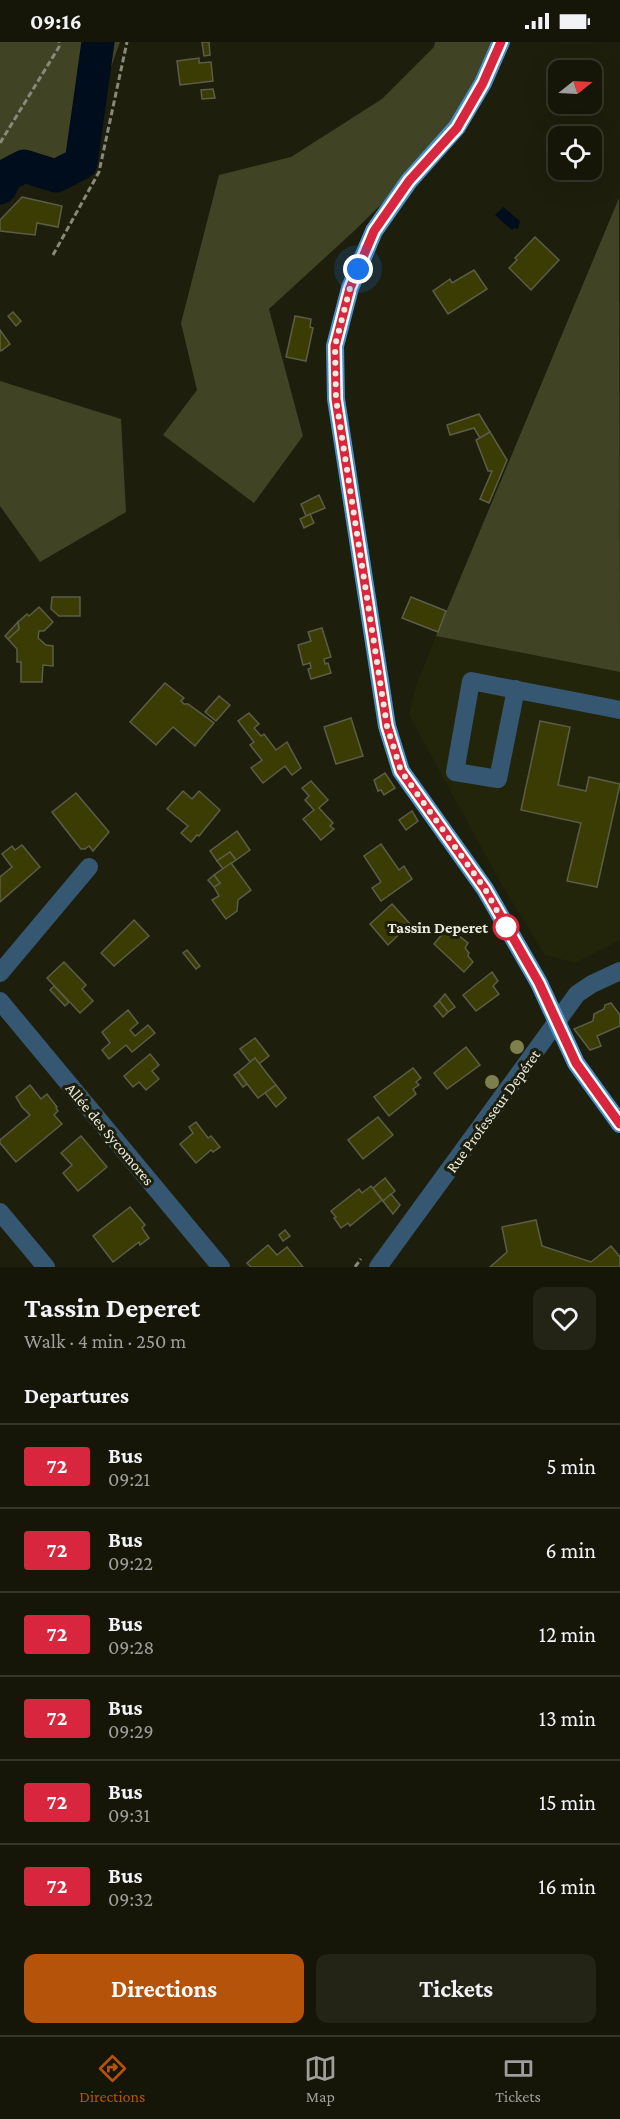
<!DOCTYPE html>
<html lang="en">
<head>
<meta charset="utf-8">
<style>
	:root { --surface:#161608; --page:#232316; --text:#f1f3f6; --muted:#9e9f9c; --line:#353529; --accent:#b45309 }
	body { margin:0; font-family:"Crimson Pro",serif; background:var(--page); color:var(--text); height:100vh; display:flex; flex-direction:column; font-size:22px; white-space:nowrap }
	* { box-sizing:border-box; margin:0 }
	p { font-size:20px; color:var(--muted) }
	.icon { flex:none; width:33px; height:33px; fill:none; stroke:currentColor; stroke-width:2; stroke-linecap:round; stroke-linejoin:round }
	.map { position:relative; height:1225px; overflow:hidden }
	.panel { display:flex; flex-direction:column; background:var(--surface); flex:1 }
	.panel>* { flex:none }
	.badge { padding:0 12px; border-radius:4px; font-size:21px; line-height:39px }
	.needle { width:39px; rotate:72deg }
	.tools { position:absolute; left:548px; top:18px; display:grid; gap:12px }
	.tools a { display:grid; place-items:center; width:54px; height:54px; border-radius:12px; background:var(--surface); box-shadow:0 6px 24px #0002,0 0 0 2px var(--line); font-size:30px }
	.you { position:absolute; width:30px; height:30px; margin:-15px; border:4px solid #fff; border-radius:50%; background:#1a73e8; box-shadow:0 0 0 9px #1a73e833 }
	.map>.badge { position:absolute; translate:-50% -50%; box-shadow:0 0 0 3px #fff }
	h2 { padding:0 24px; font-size:22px; line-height:54px }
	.round { display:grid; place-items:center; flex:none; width:63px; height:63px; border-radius:12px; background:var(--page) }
	.overview { display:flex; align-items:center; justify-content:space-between; height:102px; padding:0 24px }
	h1 { font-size:28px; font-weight:700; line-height:45px }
	.primary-button { display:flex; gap:12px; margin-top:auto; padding:12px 24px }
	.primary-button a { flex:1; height:69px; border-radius:12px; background:var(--accent); color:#fff; font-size:24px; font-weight:700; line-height:69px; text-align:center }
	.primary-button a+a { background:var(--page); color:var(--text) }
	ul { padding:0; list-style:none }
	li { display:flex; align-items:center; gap:18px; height:84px; padding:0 24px; border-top:2px solid var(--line) }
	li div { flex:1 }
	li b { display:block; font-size:22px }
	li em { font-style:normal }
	li .badge { min-width:66px; font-weight:700; text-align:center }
	.status { display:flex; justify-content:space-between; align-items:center; height:42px; padding:0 30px; background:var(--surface); direction:ltr }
	.status svg { height:16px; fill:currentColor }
	.tabs { display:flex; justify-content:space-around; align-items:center; height:84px; border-top:2px solid var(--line); background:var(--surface); font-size:16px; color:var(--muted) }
	.tabs a { display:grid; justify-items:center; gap:3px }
	.tabs .selected { color:var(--accent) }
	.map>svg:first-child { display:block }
	.built { fill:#23250b }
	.green { fill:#414325 }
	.water { fill:#000d1c }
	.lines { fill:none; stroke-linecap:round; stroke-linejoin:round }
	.river { stroke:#000d1c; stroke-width:33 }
	.building { fill:#3a3c04; stroke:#5c5d49; stroke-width:1.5 }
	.path { stroke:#88897a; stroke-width:3; stroke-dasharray:6 3; stroke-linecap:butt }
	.minor { stroke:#355772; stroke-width:18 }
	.major { stroke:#4590c8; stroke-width:18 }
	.tree { fill:#7d804c }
	.line-casing { stroke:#fff; stroke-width:14 }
	.line { stroke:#d7263d; stroke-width:9 }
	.walk { stroke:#eaebdf; stroke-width:6; stroke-dasharray:0 10.8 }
	.stop-dot { fill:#fff; stroke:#d7263d; stroke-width:3 }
	.labels { text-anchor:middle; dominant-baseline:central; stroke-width:6; stroke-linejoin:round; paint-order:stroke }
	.stop-label { font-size:16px; font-weight:bold; fill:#eaebdf; stroke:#1d1e0b; text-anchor:end }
	.street-label { font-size:16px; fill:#eaebdf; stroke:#1d1e0b }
</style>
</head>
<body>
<div class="status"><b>09:16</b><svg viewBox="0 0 49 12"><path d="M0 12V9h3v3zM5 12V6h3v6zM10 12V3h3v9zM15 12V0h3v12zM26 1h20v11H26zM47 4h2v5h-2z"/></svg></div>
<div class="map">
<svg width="620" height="1225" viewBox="0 0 620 1225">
	<rect width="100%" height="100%" fill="#1d1e0b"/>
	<polygon class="built" points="436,594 620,630 620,898 575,921 545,913 503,845 409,673 417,641"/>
	<g class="green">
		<polygon points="0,0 120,0 94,73 81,119 32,126 2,136 0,143"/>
		<polygon points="435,0 501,0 440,105 354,189 269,267 303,394 254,461 163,393 197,348 181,281 219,133 291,115 382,57 434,5"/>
		<polygon points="619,156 620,630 436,594"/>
		<polygon points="0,339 121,377 126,470 40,520 0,464"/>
	</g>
	<polygon class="water" points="503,165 520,179 518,187 514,186 512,188 495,173"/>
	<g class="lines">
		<polyline class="river" points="0,146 7,133 24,124 56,134 81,121 98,0"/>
	</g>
	<g class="building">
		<polygon points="202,0 209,0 210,13 204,14"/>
		<polygon points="199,16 199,21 211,20 213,39 180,43 177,19"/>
		<polygon points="213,47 215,56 202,57 201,48"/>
		<polygon points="22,155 62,164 58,185 37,181 35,193 0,189 0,178"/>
		<polygon points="535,195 559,218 531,248 509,226 517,218 515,216"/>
		<polygon points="474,228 487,247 448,272 433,249 450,237 452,241"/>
		<polygon points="13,270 21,279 16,284 8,274"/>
		<polygon points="295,274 311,277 310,285 313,286 306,319 286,315"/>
		<polygon points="0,288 10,302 1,309 0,308"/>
		<polygon points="479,372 490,390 480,396 474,386 450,393 447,383"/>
		<polygon points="490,390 507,418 489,461 480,457 492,429 488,429 476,398"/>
		<polygon points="319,453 325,466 306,474 301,462"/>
		<polygon points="310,472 314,481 304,486 300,477"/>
		<polygon points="52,555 80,555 80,574 59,574 51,567"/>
		<polygon points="411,555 446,569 438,590 402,576"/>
		<polygon points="39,565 53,580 44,589 39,589 38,596 46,603 53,604 53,624 43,623 42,640 21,640 21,620 17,620 17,607 8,597 19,587 18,580 27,572 29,574"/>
		<polygon points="18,580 19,587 8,597 5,594"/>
		<polygon points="322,586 331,615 324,617 325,622 328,621 331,631 311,637 308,627 311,626 310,621 303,623 298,603 311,599 308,590"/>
		<polygon points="165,641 184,656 181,659 184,662 188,662 214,681 195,704 173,685 156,703 130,680"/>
		<polygon points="219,654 230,663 216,679 205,670"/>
		<polygon points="249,671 259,682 254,686 261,694 264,692 276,708 287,700 301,726 292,733 285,724 263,741 251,726 262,718 250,703 254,700 238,679"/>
		<polygon points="351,676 363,714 336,722 324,685"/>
		<polygon points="540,679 570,685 558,743 586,749 589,735 620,742 597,845 567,839 581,781 521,768"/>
		<polygon points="385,731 395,746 384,753 381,748 378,749 374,738"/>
		<polygon points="311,739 328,758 319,766 333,781 330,784 334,787 321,798 303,777 314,768 305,758 309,754 302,746"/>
		<polygon points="183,749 192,757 199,749 220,768 199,794 197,793 191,800 181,791 188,784 167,767"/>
		<polygon points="76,751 109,790 93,809 89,804 85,807 81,807 52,770"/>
		<polygon points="412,769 418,779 406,788 399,778"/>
		<polygon points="237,789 250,808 236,818 230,810 217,819 210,809"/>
		<polygon points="381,802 399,828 404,824 412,837 381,859 372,846 381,840 364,814"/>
		<polygon points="22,803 40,825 0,860 0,835 12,825 2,812 12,804 15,808"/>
		<polygon points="230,810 236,818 223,827 217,819"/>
		<polygon points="231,821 251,848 238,858 237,869 226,877 212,858 219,854 214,845 220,841 214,833"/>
		<polygon points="214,833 220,841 214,845 208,838"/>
		<polygon points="392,862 410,882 388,903 370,882"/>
		<polygon points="134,878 149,894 114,924 101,911"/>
		<polygon points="448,885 468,901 465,906 469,911 468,914 473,920 464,930 434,902"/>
		<polygon points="187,908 200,924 196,927 183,911"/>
		<polygon points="64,920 86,943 82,947 93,959 80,971 47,936"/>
		<polygon points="492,930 498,939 493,944 499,952 476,969 463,953"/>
		<polygon points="54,944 69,960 65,964 50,948"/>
		<polygon points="445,952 455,965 448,970 439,959"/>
		<polygon points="439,959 448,970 443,975 434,964"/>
		<polygon points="611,961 620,973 620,984 597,994 601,1004 590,1008 574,987 593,979 594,972 604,967 605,963"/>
		<polygon points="128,968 138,981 130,988 135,994 148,983 155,991 132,1010 126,1003 109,1017 102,1008 110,1001 102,990"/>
		<polygon points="255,996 269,1014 259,1022 255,1016 250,1020 240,1007"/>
		<polygon points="466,1005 480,1023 447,1047 434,1031"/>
		<polygon points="150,1012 159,1023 152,1029 159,1037 146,1048 139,1040 133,1045 124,1034"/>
		<polygon points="255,1016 276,1043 258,1056 238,1030"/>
		<polygon points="413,1026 421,1036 416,1040 419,1043 413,1047 416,1052 389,1074 374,1055"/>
		<polygon points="238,1030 247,1042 243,1045 234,1033"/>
		<polygon points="30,1043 41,1057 47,1052 57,1065 56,1066 58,1069 54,1073 62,1082 16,1120 0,1101 0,1098 30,1073 22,1065 16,1055"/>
		<polygon points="276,1043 286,1056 276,1065 265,1051"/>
		<polygon points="378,1075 393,1093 363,1117 348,1098"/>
		<polygon points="196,1080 208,1096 211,1094 220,1105 213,1110 211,1108 196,1121 180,1102 193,1091 189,1085"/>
		<polygon points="81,1094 107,1125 78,1149 63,1131 72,1123 61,1111"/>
		<polygon points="385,1136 395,1149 383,1159 373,1146"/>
		<polygon points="371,1144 382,1158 350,1184 348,1181 341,1186 334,1176 336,1175 331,1169 359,1147 362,1151"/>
		<polygon points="391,1152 400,1163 393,1172 383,1159"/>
		<polygon points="130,1165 145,1183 142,1186 149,1196 140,1203 139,1200 113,1220 93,1194"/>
		<polygon points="536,1178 542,1204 591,1220 611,1204 620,1215 620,1225 490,1225 507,1210 502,1185"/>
		<polygon points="285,1188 290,1194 283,1199 279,1193"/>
		<polygon points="268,1203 277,1213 287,1205 303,1225 251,1225 247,1221"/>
	</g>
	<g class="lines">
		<g class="path">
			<polyline points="0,101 59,5 59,0"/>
			<polyline points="53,213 99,130 127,0"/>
			<polyline points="355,1225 361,1217"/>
		</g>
		<g class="minor">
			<polyline points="516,647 498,737 455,730 471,639 620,668"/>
			<polyline points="0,931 89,825"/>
			<polyline points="0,959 221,1225"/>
			<polyline points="0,1170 46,1225"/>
			<polyline points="378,1225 577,952 592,942 620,929"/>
		</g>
		<polyline class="major" points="501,0 483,41 457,85 409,139 374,189 350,246 335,304 336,357 387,684 401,729 485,847 539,941 576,1021 620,1082"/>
	</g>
	<g class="tree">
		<circle cx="517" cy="1005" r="7"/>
		<circle cx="492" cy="1040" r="7"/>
	</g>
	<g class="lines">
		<g class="line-casing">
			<polyline id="line" points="501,0 483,41 457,86 409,139 374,189 350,246 335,304 336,357 387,684 401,729 485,847 539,941 576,1021 620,1082"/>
		</g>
		<use href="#line" class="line"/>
		<polyline class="walk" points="358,227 350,246 335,304 336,357 387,684 401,729 485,847 506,885"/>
	</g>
	<circle class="stop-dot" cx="506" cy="885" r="12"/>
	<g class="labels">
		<g class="stop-label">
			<text x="488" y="885">Tassin Deperet</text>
		</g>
		<g class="street-label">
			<text transform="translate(493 1069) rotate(-54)">Rue Professeur Depéret</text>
			<text transform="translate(110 1092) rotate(50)">Allée des Sycomores</text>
		</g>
	</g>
</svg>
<div class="tools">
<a><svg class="needle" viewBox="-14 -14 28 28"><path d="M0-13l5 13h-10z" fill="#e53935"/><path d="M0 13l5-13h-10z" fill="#9e9f9c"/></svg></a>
<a><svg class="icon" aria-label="locate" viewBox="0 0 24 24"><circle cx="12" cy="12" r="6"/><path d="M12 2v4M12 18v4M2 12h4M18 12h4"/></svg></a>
</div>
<div class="you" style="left:358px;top:227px"></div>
</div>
<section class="panel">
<div class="overview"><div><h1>Tassin Deperet</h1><p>Walk · 4 min · 250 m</p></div><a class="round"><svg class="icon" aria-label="heart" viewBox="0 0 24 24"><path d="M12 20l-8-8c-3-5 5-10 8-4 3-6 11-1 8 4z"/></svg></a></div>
<h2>Departures</h2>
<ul>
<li><span class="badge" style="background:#d7263d;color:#fff">72</span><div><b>Bus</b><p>09:21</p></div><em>5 min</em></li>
<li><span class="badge" style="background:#d7263d;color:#fff">72</span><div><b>Bus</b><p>09:22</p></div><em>6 min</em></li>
<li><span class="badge" style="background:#d7263d;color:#fff">72</span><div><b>Bus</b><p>09:28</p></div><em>12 min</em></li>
<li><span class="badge" style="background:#d7263d;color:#fff">72</span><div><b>Bus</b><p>09:29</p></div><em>13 min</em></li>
<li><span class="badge" style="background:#d7263d;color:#fff">72</span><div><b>Bus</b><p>09:31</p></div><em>15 min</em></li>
<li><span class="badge" style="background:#d7263d;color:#fff">72</span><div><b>Bus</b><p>09:32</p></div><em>16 min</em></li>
</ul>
<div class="primary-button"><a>Directions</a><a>Tickets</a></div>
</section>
<nav class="tabs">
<a class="selected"><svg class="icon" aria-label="directions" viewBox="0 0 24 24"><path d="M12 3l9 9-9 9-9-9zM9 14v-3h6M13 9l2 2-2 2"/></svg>Directions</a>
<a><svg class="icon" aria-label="map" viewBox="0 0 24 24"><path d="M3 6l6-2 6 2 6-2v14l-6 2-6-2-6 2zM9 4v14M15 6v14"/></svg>Map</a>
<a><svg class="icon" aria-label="tickets" viewBox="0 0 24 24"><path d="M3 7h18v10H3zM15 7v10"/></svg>Tickets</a>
</nav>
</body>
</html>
